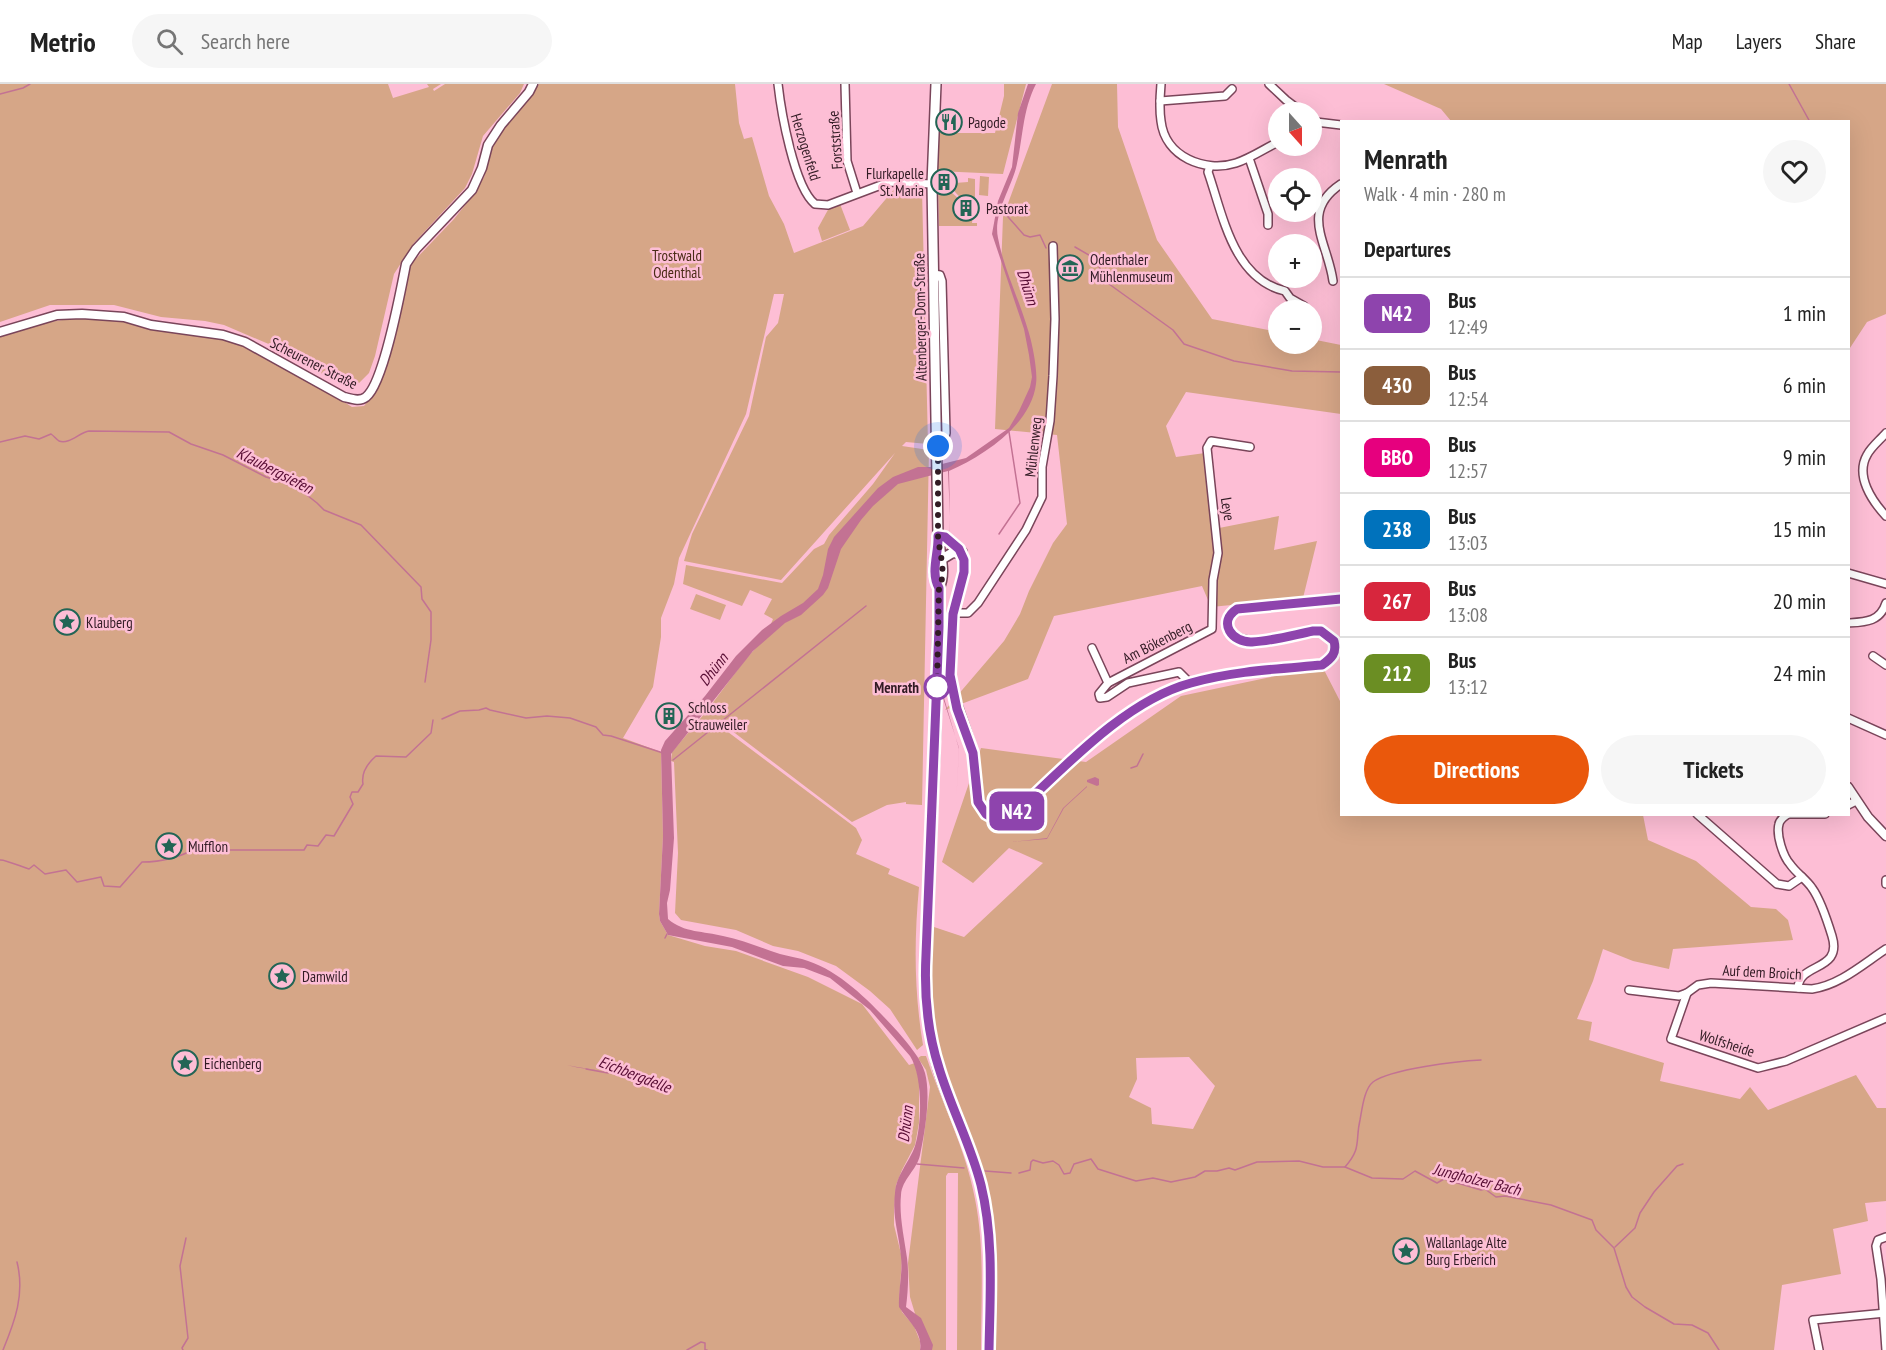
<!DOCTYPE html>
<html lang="en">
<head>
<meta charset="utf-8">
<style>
	:root { --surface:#fff; --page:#f6f6f6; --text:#222; --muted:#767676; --line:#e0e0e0; --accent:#ea580c }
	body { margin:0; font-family:"PT Sans Narrow",sans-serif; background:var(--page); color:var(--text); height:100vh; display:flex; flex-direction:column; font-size:22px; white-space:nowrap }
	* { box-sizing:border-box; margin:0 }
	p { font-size:20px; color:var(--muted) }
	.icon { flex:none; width:33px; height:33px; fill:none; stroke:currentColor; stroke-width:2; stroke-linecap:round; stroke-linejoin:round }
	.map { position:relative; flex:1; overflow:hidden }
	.drawer { position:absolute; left:1340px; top:36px; width:510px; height:696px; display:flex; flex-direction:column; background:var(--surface); border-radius:0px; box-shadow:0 6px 24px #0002 }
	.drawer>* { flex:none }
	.badge { padding:0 12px; border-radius:9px; font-size:21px; line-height:39px }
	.needle { width:39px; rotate:159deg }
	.fabs { position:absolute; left:1268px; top:18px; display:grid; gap:12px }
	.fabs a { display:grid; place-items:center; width:54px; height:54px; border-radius:50%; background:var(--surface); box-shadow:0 6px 24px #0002; font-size:30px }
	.you { position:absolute; width:30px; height:30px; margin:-15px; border:4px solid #fff; border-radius:50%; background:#1a73e8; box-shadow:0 0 0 9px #1a73e833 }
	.map>.badge { position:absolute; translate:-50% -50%; box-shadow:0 0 0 3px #fff }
	h2 { padding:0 24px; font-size:22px; line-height:54px }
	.round { display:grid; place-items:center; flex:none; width:63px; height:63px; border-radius:32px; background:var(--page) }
	.summary { display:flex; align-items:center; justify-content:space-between; height:102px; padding:0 24px }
	h1 { font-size:28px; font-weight:700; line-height:45px }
	.primary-button { display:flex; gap:12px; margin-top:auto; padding:12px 24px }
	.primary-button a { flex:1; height:69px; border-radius:36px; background:var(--accent); color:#fff; font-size:24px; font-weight:700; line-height:69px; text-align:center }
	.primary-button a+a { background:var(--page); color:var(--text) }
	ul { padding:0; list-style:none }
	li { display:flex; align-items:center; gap:18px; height:72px; padding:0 24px; border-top:2px solid var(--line) }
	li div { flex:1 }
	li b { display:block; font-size:22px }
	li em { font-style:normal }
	li .badge { min-width:66px; font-weight:700; text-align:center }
	header { display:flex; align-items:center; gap:36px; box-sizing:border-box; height:84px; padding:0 30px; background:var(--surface); border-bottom:2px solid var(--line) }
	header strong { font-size:28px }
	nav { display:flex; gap:33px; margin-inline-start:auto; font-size:21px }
	.search { width:420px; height:54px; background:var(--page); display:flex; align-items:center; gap:15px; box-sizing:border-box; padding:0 21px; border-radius:33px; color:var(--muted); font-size:22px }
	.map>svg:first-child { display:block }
	.green { fill:#d6a687; fill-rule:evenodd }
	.water { fill:#c37293 }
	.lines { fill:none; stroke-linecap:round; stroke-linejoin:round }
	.stream { stroke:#c37293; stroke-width:1.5 }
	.minor-casing { stroke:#7a455a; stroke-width:10 }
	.tertiary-casing { stroke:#7a455a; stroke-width:11 }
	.secondary-casing { stroke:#7a455a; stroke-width:12 }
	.minor { stroke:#fff; stroke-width:7 }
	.tertiary { stroke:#fff; stroke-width:8 }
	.secondary { stroke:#fff; stroke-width:9 }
	.line-casing { stroke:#fff; stroke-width:14 }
	.line { stroke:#8e44ad; stroke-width:9 }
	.walk { stroke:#321b24; stroke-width:6; stroke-dasharray:0 10.8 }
	.stop-dot { fill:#fff; stroke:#8e44ad; stroke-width:3 }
	.labels { text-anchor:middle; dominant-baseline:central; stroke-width:5; stroke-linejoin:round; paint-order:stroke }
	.poi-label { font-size:15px; fill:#321b24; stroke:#fdbed5; text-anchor:start }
	.street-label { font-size:15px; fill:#321b24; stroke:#fdbed5 }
	.park-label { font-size:15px; fill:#492b15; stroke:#fdbed5 }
	.stop-label { font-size:15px; font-weight:bold; fill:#321b24; stroke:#fdbed5; text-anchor:end }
	.water-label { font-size:16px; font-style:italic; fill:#570c33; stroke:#fdbed5 }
</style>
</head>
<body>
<header>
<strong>Metrio</strong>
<div class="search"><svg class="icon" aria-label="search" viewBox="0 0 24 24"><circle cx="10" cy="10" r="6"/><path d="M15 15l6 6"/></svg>Search here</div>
<nav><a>Map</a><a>Layers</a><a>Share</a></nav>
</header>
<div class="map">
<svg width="1886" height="1266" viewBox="0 0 1886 1266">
	<rect width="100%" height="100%" fill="#fdbed5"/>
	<g class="green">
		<polygon points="0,0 388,0 393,14 429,3 427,0 441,0 433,5 434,7 445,0 524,0 520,9 483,52 472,90 465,104 414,159 394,190 375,272 369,289 359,299 346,301 333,296 278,264 224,241 205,237 161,233 114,221 50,221 0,238"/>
		<path d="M539,0H735L739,39L744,55L752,53L769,112L784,140L794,169L863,142L896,103L922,105L928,360L906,358L902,362L929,366L922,721L906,720V718L887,721L852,738L723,640L720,642L856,744L862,756L856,770L890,785L888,790L919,803C914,857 914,907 923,961L917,966L890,925L870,907L836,882L798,867L773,862L736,846L681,836L675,829L678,769L674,678L671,677L672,668L705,629L745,576L765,554L773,535L764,530L772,515L750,506L742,522L683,500L686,481L782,499L814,465L824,460L829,451L873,400L895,369L781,496L684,477L692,450L749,332L766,253L778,239L784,210H774L746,330L679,474L674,500L661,534V553L653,603L623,654L661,668L663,752L659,830L660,837L668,851L705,862L736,867L808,893L862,920L909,981L915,979L919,997V1039L915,1061L902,1086L896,1101L894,1126V1141L902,1174L899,1219L902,1228L914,1242L920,1257V1266H0V252C38,239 76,230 116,236C128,238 140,242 152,244C180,248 210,247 237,258C277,276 315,300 352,323L364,322L375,308L385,285L397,242L410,181L454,135L474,110L484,93L493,62L504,41L533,9Z"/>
		<polygon points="1004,0 1026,0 1003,90 937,87 939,49 995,49 1004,12"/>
		<polygon points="1052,0 1117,0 1118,43 1157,156 1212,235 1278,248 1278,260 1311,260 1311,255 1341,261 1341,330 1186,308 1166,342 1176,373 1205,369 1214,445 1279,432 1274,466 1317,457 1303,514 1211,523 1202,502 1054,532 1028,595 945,626 1004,557 1020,530 1029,507 1053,459 1067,440 1057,351 995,345 1003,133"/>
		<polygon points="1384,0 1886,0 1886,230 1867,238 1848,267 1848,38 1451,37 1441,25"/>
		<path d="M947,92L951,93L955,99L968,98V94L975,95V116C958,118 953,106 947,92Z"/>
		<polygon points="980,92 989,93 988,112 979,111"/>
		<polygon points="945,94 951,108 959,115 957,132 963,132 963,129 973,130 972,139 977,139 977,142 939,142 938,96"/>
		<polygon points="840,120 850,146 822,157 818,144 829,124"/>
		<polygon points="696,510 726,521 720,536 690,525"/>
		<path d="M1322,582L1341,619V730L1643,731L1648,756L1696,777L1751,823L1776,825L1788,836L1793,856L1673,865L1669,885L1633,877L1603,865L1593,897L1577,935L1592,938L1589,956L1664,979L1660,997L1740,1015L1750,1003L1768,1026L1856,991L1877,1024H1886V1117L1865,1119L1868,1137L1833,1145L1841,1190L1782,1201L1774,1266H994L992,1144L978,1078L944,988L934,952L928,899L931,842L964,853L1043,779L1009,764L973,799L942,778L981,664L1086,678L1181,612ZM1189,973L1215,1002L1193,1045L1152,1040L1151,1024L1129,1013L1137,995L1136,974Z"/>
		<path d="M921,972H926C942,1019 966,1066 975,1115C985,1165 981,1216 981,1266H957L958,1089H948L946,1092V1266H926L910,1213L908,1179L930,1003L926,986L918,974Z"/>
	</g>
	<path class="water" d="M1028,0H1036C1022,27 1023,56 1016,84C1010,106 993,131 998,154C1004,186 1019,215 1028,246C1032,258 1038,287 1036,300C1031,341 983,372 949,387L950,433L944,540V614L959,665L956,721L959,739L989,771L1011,758L1047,754L1063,724L1087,702V690L1106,678L1122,680L1106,678L1087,690V696L1095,693L1099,695V701L1097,702L1087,698V703L1064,724L1047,755L1011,758L989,771L959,739L956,721L959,664L943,614V539L950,433L948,387L898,400L873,422L861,436L841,465L828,504L823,511L801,531L785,539L753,567L671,670L674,754L670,806L667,819L668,835C684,849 704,847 723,852C743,856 761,864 780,870C787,872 794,873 802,875C841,886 871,919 898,948C908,960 921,974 925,989C931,1012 925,1048 920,1071C917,1086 902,1095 901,1111C899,1132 904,1152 907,1174C909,1189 908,1208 906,1223L921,1234L933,1261L932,1266H920C923,1248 908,1237 899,1223C898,1207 903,1189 901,1173C899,1149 892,1134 895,1109C896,1091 909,1079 915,1062C922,1040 923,992 910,972L906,974L698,988C679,993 694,1013 675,1018C657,1023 625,995 608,989C595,985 580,985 567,981C549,976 531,969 514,963C531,969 549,976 567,981C580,984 595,985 608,989C625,995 657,1023 675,1018C694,1013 679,993 698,988L906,974L910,972L870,926L830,894L804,884L783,882L732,863L668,851L660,837L659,830L663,752L661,666L665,657L705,612L736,572L762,546L781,532L803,519L818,505L823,491L828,465L834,453L878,404L893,393L918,383H930L966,374L1009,344L1019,327L1030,303L1032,293L1029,271L1024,245L992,150L998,117L1012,83L1018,29Z"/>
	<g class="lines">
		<g class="stream">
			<polyline points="1789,0 1810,38"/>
			<polyline points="0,10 23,4 30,0"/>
			<polyline points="1001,125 1024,151 1030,153 1040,151 1046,164"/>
			<polyline points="1075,163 1094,174 1109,200 1173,246 1184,260 1234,277 1292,287 1341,288"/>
			<path d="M0,358L25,352L39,355L51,350C54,352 56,355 59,357C69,361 80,348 89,347L169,348L191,360L223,371L266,393L282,398L303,408L317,419L324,426L361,441L421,503L422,515L431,528V556L425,598"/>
			<polyline points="999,450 1020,419 1009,348"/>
			<polyline points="442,635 460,627 479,626 486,624 490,626 526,634 547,632 570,634 596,643 603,651 611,652 663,669"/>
			<polyline points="673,676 866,522"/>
			<polyline points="1131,684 1137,682 1143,670"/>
			<path d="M0,776C4,775 22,783 29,785L34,781L45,790L66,786L77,798L101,793L104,802L120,803L142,778C162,778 179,774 196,764L205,766H304L307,761L318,762L326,751L334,752L353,720L350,713L352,708H358L363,700C361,689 368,679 376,672L406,673L431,649L433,636"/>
			<polyline points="665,854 667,850"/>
			<polyline points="586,985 608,989"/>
			<polyline points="917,1080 964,1084"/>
			<path d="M1345,1083C1362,1064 1355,1057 1360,1036C1362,1026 1364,1005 1373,998C1390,985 1459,977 1481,976"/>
			<polyline points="985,1087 1011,1089"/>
			<polyline points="1019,1089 1030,1086 1031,1078 1033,1076 1043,1079 1053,1077 1059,1081 1064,1090 1070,1089 1074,1080 1091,1075 1098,1085 1136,1097 1153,1094 1171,1098 1195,1093 1205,1087 1217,1087 1229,1084 1235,1086 1257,1078 1299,1077 1323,1083 1345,1083 1372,1094 1403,1095 1415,1087 1437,1099 1444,1095 1481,1106 1485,1105 1496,1113 1505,1112 1551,1121 1592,1136 1596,1146 1614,1164 1626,1203 1632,1213 1645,1223 1674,1240 1692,1241 1708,1249 1719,1266"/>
			<polyline points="1615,1163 1635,1144 1640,1129 1654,1108 1677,1082 1683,1080"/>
			<path d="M3,1266C15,1237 25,1210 17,1178"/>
			<polyline points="183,1266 182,1264 188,1254 180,1182 186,1154"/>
			<polyline points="687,1266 701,1258 705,1259 705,1266 707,1266"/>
		</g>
		<g class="minor-casing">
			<g id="minor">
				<path d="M778,0C781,27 794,103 815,120L828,121L889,98L932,100"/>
				<polyline points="845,0 847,77 857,109"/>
				<path d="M1161,0C1160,12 1159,25 1161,37C1165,73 1205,89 1236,79C1251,74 1264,65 1278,58"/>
				<polyline points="1269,0 1286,16 1302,28"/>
				<polyline points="1160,17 1225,12 1232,5"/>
				<polyline points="1311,35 1316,38 1341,41"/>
				<polyline points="1249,74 1268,130 1268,141"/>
				<path d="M1210,82L1208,88C1223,131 1233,195 1285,207L1290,214L1304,222"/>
				<polyline points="934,190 940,191 942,197 946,349 944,357 938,358"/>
				<path d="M1333,197C1328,159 1299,128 1341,100"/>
				<path d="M1886,349C1880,356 1871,363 1867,371C1855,392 1872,417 1886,432"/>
				<polyline points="1848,489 1886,500"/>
				<polyline points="953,529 968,529 978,519 1026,446 1042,413 1042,383 1050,337 1053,292 1055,235 1053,162"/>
				<path d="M1848,539C1865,538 1880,538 1886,519"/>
				<polyline points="1092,564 1108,599"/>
				<polyline points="1873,572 1886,581"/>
				<polyline points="1190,599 1179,588 1128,599 1107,613 1100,614 1099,610 1108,599 1212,545 1213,496 1218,469 1207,364 1211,357 1250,363"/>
				<polyline points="1848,634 1886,651"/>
				<polyline points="1848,721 1856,717"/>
				<polyline points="1697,730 1777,800 1789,802 1802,793"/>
				<path d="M1788,730C1784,733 1780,735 1779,740C1776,751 1783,772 1790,780C1796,789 1806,795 1812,804C1820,815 1828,839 1832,852C1843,888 1799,878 1798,904"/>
				<polyline points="1789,730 1825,730"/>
				<polyline points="1886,796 1886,800"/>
				<path d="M1629,906L1679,912L1687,909L1698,901L1711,899L1812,905C1840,901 1863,880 1886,865"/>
				<polyline points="1687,909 1671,955 1758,984 1786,977 1886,934"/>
				<polyline points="1819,1266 1813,1236 1886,1229"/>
				<polyline points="1886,1266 1881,1195 1876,1162 1878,1156 1886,1153"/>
			</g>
		</g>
		<g class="tertiary-casing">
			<g id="tertiary">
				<path d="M0,248L57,231L82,230L124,233L151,241L223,251L245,258L344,313C352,315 360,318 366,313C384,299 401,205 406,180L416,165L472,106L482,84L488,61L501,41L529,8L533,0"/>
				<path d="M938,452C949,453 962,464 964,475C967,491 957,507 954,523C951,539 950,556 949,573C949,617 971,644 975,683C977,696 974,712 981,724C988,736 1001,736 1012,732C1065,685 1121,618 1191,599C1233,587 1278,585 1322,581C1332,574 1337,569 1334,557L1321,547C1300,547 1231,573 1228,540C1227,533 1231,529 1237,525L1341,515"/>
				<polyline points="1848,703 1868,733 1886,752"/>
			</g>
		</g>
		<g class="secondary-casing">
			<g id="secondary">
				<path d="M936,0L932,100L938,452C939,468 947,488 939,504L936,634L925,893C926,924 930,954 938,984C950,1024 971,1061 981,1101C994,1154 990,1211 989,1266"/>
				<polyline points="942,475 952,469 962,468"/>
				<path d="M939,504C933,494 933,475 939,466"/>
			</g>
		</g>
		<use href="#minor" class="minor"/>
		<use href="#tertiary" class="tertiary"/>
		<use href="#secondary" class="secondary"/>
	</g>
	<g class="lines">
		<g class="line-casing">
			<path id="line" d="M989,1266C990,1211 994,1154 981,1101C971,1061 951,1024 939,984C927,947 924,909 926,871L939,543V504C930,488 939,469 938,452L945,453L959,465L964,476V488L953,530L950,591L957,625L973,669L978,718L986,730L993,734H1006L1012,732C1062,686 1124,617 1191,599C1233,587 1278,585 1322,581C1332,574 1337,569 1334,557L1321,547H1313C1293,551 1272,557 1252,558C1232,559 1217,538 1237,525L1341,515"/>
		</g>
		<use href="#line" class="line"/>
		<path class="walk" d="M937,603L939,504C947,488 939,468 938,452V362"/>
	</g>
	<defs>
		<g id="restaurant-ring" transform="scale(1.35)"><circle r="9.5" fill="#fdbed5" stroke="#226555" stroke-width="1.5"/><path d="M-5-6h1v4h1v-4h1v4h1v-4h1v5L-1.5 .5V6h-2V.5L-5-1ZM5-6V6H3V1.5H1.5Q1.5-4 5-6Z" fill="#226555"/></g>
		<g id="building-ring" transform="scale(1.35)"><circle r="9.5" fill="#fdbed5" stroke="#226555" stroke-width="1.5"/><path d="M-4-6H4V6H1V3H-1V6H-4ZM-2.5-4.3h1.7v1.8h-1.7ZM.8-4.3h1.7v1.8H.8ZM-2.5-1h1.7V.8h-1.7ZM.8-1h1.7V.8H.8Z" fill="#226555"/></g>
		<g id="museum-ring" transform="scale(1.35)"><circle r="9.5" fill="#fdbed5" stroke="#226555" stroke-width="1.5"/><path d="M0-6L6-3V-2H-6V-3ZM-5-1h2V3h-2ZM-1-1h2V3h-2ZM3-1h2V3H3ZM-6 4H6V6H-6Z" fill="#226555"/></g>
		<g id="sight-ring" transform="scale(1.35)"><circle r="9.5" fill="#fdbed5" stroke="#226555" stroke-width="1.5"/><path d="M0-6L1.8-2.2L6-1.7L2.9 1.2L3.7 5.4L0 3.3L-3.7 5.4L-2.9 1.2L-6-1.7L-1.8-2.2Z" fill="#226555"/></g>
	</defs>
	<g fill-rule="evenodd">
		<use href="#restaurant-ring" x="949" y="38"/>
		<use href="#building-ring" x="944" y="98"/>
		<use href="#building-ring" x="966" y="124"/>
		<use href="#museum-ring" x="1070" y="184"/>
		<use href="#sight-ring" x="67" y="538"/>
		<use href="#building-ring" x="669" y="632"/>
		<use href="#sight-ring" x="169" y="762"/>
		<use href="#sight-ring" x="282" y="892"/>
		<use href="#sight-ring" x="185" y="979"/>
		<use href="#sight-ring" x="1406" y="1167"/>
	</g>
	<circle class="stop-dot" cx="937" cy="603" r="12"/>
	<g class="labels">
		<g class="poi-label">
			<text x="968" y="38">Pagode</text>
			<text x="924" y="89" text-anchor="end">Flurkapelle<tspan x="924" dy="17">St. Maria</tspan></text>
			<text x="986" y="124">Pastorat</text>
			<text x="1090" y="175">Odenthaler<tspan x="1090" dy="17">Mühlenmuseum</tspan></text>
			<text x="86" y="538">Klauberg</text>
			<text x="688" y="623">Schloss<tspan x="688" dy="17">Strauweiler</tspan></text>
			<text x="188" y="762">Mufflon</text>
			<text x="302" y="892">Damwild</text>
			<text x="204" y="979">Eichenberg</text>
			<text x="1426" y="1158">Wallanlage Alte<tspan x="1426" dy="17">Burg Erberich</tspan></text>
		</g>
		<g class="street-label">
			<text transform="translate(835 56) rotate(-94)">Forststraße</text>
			<text transform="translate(806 63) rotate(73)">Herzogenfeld</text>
			<text transform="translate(920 233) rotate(-91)">Altenberger-Dom-Straße</text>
			<text transform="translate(314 279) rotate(27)">Scheurener Straße</text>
			<text transform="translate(1033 363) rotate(-84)">Mühlenweg</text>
			<text transform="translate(1228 425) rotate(81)">Leye</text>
			<text transform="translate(1157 558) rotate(-27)">Am Bökenberg</text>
			<text transform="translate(1762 888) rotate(3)">Auf dem Broich</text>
			<text transform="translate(1727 959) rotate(18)">Wolfsheide</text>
		</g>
		<g class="park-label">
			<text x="677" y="171">Trostwald<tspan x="677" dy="17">Odenthal</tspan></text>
		</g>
		<g class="stop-label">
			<text x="919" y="603">Menrath</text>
		</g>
		<g class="water-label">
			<text transform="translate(1028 203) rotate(72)">Dhünn</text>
			<text transform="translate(275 386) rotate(27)">Klaubergsiefen</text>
			<text transform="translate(713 585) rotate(-52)">Dhünn</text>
			<text transform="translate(635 990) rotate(21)">Eichbergdelle</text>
			<text transform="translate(905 1040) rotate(-83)">Dhünn</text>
			<text transform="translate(1477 1095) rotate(14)">Jungholzer Bach</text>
		</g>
	</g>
</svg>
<div class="fabs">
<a><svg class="needle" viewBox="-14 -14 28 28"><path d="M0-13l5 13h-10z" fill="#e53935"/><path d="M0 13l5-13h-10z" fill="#767676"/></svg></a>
<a><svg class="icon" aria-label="locate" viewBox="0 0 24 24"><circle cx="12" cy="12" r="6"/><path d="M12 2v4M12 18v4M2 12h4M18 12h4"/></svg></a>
<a>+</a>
<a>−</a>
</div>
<div class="you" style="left:938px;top:362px"></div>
<b class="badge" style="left:1017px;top:727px;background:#8e44ad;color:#fff">N42</b>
<section class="drawer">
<div class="summary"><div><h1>Menrath</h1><p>Walk · 4 min · 280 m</p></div><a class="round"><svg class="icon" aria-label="heart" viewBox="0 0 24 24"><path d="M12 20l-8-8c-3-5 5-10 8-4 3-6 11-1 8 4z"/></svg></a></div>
<h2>Departures</h2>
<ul>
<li><span class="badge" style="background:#8e44ad;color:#fff">N42</span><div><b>Bus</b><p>12:49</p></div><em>1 min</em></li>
<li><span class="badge" style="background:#8b5e3c;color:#fff">430</span><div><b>Bus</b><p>12:54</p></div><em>6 min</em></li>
<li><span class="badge" style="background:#e6007e;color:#fff">BBO</span><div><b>Bus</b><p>12:57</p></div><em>9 min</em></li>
<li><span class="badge" style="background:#0072bc;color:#fff">238</span><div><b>Bus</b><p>13:03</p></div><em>15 min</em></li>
<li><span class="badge" style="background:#d7263d;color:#fff">267</span><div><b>Bus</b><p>13:08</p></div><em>20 min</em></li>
<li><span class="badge" style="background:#6b8e23;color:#fff">212</span><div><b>Bus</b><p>13:12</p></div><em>24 min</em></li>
</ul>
<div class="primary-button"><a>Directions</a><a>Tickets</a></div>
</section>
</div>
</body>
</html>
